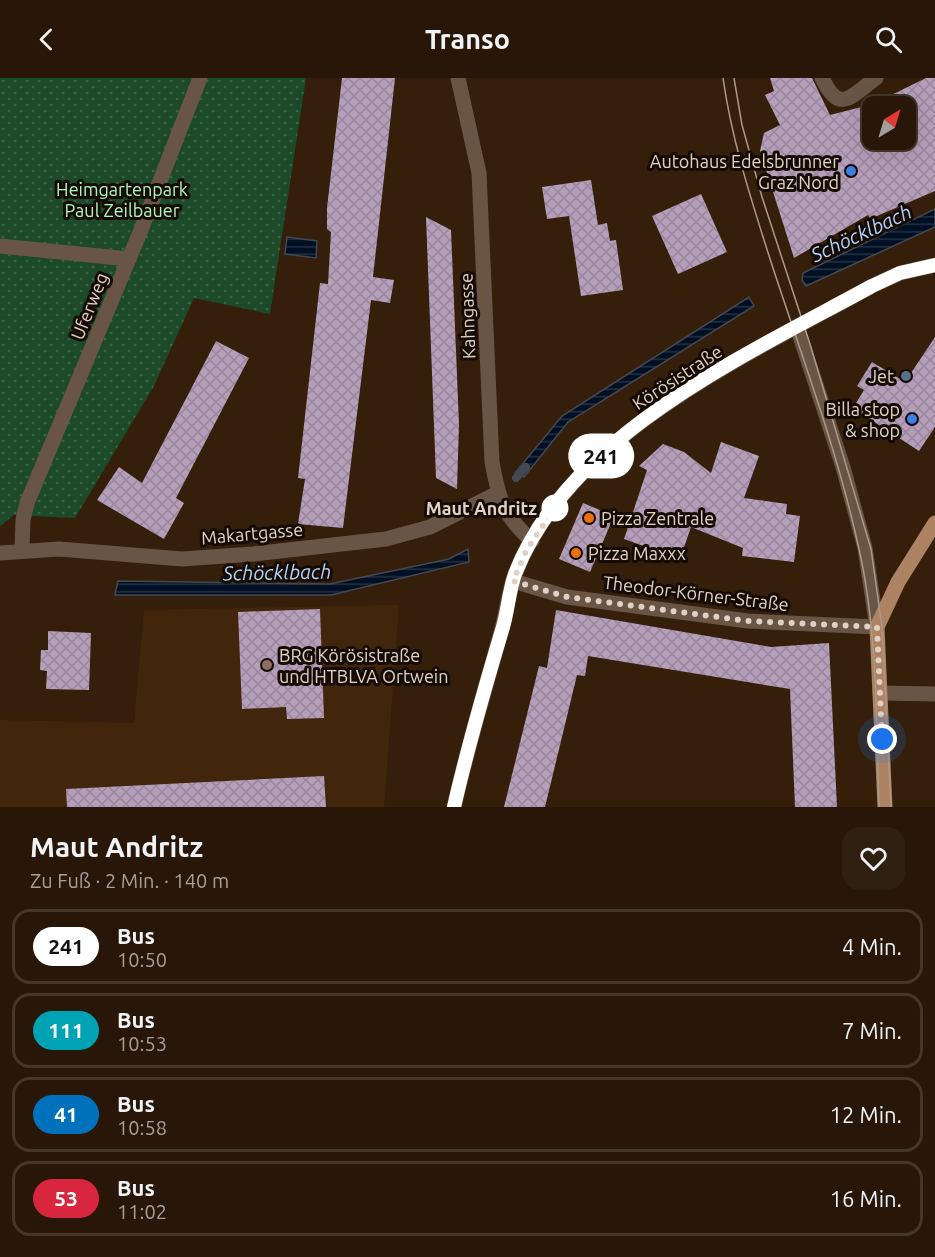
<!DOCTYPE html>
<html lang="de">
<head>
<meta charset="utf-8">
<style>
	:root { --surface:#281708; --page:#302012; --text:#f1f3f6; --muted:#a59f9c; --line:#443629 }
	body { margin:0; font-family:Ubuntu,sans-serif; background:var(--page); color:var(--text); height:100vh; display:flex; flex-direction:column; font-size:22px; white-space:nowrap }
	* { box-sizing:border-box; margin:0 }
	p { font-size:20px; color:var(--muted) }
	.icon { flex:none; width:33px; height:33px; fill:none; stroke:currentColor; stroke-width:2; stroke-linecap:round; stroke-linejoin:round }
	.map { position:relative; height:729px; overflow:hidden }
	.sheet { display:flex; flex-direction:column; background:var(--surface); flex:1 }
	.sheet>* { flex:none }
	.badge { padding:0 12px; border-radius:20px; font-size:21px; line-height:39px }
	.needle { width:39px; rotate:38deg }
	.controls { position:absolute; left:862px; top:18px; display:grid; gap:12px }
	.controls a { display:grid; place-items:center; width:54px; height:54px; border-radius:12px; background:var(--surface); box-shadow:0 6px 24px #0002,0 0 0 2px var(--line); font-size:30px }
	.you { position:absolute; width:30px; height:30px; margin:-15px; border:4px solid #fff; border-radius:50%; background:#1a73e8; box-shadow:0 0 0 9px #1a73e833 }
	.map>.badge { position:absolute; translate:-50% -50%; box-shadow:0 0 0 3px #fff }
	.round { display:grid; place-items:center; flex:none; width:63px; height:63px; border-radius:18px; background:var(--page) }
	.summary { display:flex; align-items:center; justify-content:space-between; height:102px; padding:0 30px }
	h1 { font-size:28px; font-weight:600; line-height:45px }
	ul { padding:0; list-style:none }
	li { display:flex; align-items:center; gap:18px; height:75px; margin:0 12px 9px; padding:0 18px; border:3px solid var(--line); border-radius:18px }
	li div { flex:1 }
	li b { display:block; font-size:22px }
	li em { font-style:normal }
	li .badge { min-width:66px; font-weight:700; text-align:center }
	header { display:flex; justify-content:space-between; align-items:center; height:78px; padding:0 30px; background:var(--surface); font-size:27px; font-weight:600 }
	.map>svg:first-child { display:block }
	.built { fill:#42260c }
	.park { fill:url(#park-dots) }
	.water { fill:url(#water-rules); stroke:#434954; stroke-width:1.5 }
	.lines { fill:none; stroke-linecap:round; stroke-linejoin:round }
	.stream { stroke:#434954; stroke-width:8 }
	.building { fill:url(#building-cross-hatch); fill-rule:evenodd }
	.minor { stroke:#695545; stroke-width:15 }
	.major { stroke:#ad8363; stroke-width:15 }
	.tram { stroke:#aa998a; stroke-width:1.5 }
	.line-casing { stroke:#fff; stroke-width:14 }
	.line { stroke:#fff; stroke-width:9 }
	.walk { stroke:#e0d1c5; stroke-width:6; stroke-dasharray:0 10.8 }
	.shop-dot { fill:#3f7fe0; stroke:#150b04; stroke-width:2 }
	.service-dot { fill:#5c6f8a; stroke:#150b04; stroke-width:2 }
	.stop-dot { fill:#fff; stroke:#fff; stroke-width:3 }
	.food-dot { fill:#e8710a; stroke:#150b04; stroke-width:2 }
	.education-dot { fill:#8d6e63; stroke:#150b04; stroke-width:2 }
	.labels { text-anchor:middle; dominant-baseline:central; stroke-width:6; stroke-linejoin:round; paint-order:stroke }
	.poi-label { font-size:18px; fill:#e0d1c5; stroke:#150b04; text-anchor:end }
	.park-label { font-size:18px; fill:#acf8bc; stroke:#150b04 }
	.street-label { font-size:18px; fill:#e0d1c5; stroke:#150b04 }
	.stop-label { font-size:18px; font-weight:bold; fill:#e0d1c5; stroke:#150b04; text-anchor:end }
	.water-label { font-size:20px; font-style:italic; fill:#b0d4fb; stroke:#150b04 }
</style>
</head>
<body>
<header><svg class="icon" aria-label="back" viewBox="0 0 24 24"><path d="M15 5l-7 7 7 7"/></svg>Transo<svg class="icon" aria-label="search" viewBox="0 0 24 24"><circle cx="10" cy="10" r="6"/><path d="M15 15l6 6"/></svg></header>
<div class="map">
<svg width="935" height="729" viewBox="0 0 935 729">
	<defs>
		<pattern id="park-dots" width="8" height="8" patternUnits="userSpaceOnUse" patternTransform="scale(1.5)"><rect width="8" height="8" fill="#1c4a29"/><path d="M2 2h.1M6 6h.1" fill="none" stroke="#3d6347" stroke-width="1.8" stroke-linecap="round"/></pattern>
		<pattern id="water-rules" width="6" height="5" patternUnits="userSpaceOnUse" patternTransform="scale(1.5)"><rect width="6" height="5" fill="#000f23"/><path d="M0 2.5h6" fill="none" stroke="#253141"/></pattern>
		<pattern id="building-cross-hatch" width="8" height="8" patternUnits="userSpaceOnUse" patternTransform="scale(1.5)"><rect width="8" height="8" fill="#b59eba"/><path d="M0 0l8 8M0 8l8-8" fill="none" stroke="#98869a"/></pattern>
	</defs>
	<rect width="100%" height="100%" fill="#351f0b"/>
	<polygon class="built" points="399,527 384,729 0,729 0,642 134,645 144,532"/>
	<polygon class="park" points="0,0 306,0 270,236 194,220 154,308 75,440 14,437 0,448"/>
	<g class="water">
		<polygon points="935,131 935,149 806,208 802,202 803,195"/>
		<polygon points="287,159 317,163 316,180 285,176"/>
		<polygon points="749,219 754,228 568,344 524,399 515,395 562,338"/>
		<polygon points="468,471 469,484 331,517 115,517 118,503 330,506 449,481"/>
	</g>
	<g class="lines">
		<polyline class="stream" points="516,400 526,389"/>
	</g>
	<g class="building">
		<polygon points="342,0 395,0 373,199 394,202 390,225 371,222 343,450 298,446 305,401 298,400 320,205 328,206 331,154 327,151 327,130"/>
		<path d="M770,0H812L830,37L873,26L926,0H935V113L870,141L868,137L794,180L760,73L764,55L780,47L765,17L774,13ZM873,28H906V62H873Z"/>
		<polygon points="591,102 598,147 607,145 610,163 616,162 623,212 581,218 569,138 547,141 542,109"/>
		<polygon points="701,116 727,174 678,196 652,138"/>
		<polygon points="426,139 451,152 459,346 457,411 436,400"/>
		<polygon points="935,259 935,349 919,373 853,330 864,312 857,308 872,284 905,304"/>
		<polygon points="216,263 249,280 176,420 184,425 164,461 97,422 119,389 142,405"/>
		<polygon points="721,364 759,378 744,420 787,426 786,436 800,438 794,484 742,478 743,470 691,449 680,481 624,461 647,392 639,388 663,366 684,374 711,395"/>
		<polygon points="583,425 614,438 590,494 559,481"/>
		<polygon points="320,531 324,640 287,641 286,629 242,631 238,534"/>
		<polygon points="556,532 771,569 829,565 837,729 795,729 790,611 588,578 585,598 577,597 545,729 504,729 539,588 547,590"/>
		<polygon points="48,553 91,555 89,612 46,611 47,593 40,592 41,572 48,572"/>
		<polygon points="324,698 326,729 67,729 66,711"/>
	</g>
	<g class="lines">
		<g class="minor">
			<path d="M458,0L479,95L492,384C499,422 503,437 532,463"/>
			<path d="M822,0C840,37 850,19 876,0"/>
			<polyline points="0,168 129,181"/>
			<polyline points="22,471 23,442 27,425 141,152 200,0"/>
			<polyline points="0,475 59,471 182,481 253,476 386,461 430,449 498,415"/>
			<polyline points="513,503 567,519 748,543 877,549 865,470 843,389 797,249"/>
			<polyline points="880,615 935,616"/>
			<path d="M454,729C467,671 484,615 500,558C506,538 508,516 515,496C569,356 748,277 872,208L900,195L935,187"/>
		</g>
		<polyline class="major" points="885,729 877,549 898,504 935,445"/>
		<g class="tram">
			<path d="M723,0C732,64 752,124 771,184C802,279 838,374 859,471C878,555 876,644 879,729"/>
			<polyline points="734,0 742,47 762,119 810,266 871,471 882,549 891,729"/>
		</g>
	</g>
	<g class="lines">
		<g class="line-casing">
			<path id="line" d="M454,729C468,668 485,609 503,549C508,532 509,513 515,496C569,356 748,276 872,208L900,195L935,187"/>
		</g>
		<use href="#line" class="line"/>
		<polyline class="walk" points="555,430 527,471 513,503 567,519 748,543 877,549 882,661"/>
	</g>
	<g class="shop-dot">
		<circle cx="851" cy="93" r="6"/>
		<circle cx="912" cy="341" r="6"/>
	</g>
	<circle class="service-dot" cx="906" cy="298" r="6"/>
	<circle class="stop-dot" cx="555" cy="430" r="12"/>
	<g class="food-dot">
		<circle cx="589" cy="440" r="6"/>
		<circle cx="576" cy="475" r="6"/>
	</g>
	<circle class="education-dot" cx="267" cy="587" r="6"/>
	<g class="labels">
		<g class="poi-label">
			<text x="839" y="83">Autohaus Edelsbrunner<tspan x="839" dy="21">Graz Nord</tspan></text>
			<text x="894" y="298">Jet</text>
			<text x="900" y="331">Billa stop<tspan x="900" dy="21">&amp; shop</tspan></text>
			<text x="601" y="440" text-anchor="start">Pizza Zentrale</text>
			<text x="588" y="475" text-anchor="start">Pizza Maxxx</text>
			<text x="279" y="577" text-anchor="start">BRG Körösistraße<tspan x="279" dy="21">und HTBLVA Ortwein</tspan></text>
		</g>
		<g class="park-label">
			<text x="122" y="111">Heimgartenpark<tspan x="122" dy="21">Paul Zeilbauer</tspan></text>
		</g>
		<g class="street-label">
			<text transform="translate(89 228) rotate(-68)">Uferweg</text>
			<text transform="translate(467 238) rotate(-92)">Kahngasse</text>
			<text transform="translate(677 299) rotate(-33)">Körösistraße</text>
			<text transform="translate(252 455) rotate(-5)">Makartgasse</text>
			<text transform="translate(696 515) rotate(7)">Theodor-Körner-Straße</text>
		</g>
		<g class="stop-label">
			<text x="537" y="430">Maut Andritz</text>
		</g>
		<g class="water-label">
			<text transform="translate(861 155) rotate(-25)">Schöcklbach</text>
			<text transform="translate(277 494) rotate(-1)">Schöcklbach</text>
		</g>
	</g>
</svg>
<div class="controls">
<a><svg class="needle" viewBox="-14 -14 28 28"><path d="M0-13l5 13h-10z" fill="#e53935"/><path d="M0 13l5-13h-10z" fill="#a59f9c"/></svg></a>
</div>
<div class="you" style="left:882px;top:661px"></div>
<b class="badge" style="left:601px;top:378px;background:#fff;color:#111">241</b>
</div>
<section class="sheet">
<div class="summary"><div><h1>Maut Andritz</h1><p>Zu Fuß · 2 Min. · 140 m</p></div><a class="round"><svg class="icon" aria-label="heart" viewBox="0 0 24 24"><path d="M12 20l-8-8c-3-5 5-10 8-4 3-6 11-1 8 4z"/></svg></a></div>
<ul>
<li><span class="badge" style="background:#fff;color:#111">241</span><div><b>Bus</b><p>10:50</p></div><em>4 Min.</em></li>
<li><span class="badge" style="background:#00a3b4;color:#fff">111</span><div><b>Bus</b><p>10:53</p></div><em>7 Min.</em></li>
<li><span class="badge" style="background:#0072bc;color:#fff">41</span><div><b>Bus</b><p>10:58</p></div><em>12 Min.</em></li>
<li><span class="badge" style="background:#d7263d;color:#fff">53</span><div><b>Bus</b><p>11:02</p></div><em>16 Min.</em></li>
</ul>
</section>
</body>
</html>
